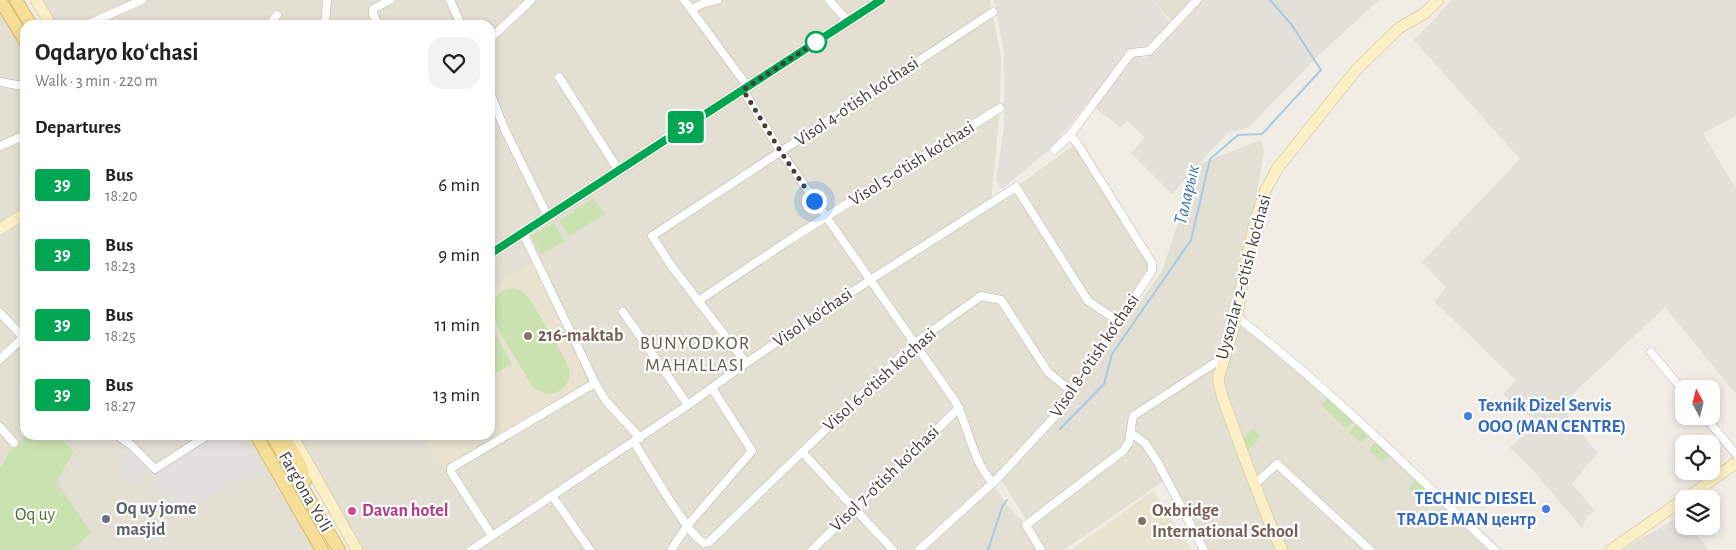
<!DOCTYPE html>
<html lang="en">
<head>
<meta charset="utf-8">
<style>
	:root { --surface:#fff; --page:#f2f2f2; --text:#222; --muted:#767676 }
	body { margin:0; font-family:"Alegreya Sans",sans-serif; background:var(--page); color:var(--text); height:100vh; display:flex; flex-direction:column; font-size:19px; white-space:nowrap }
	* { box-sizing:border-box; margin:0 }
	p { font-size:16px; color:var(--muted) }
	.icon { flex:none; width:28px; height:28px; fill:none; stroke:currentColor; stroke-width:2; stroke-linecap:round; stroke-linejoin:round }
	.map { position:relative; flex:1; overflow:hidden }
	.panel { position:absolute; left:20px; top:20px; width:475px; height:420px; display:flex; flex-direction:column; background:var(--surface); border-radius:15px; box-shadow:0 2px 8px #0003 }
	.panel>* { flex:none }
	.badge { padding:0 10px; border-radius:4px; font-size:18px; line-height:32px }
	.needle { width:32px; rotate:353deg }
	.controls { position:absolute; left:1675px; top:380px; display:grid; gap:10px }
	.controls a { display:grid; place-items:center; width:45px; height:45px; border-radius:10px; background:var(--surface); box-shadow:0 2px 8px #0003; font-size:25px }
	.you { position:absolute; width:25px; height:25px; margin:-12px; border:4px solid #fff; border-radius:50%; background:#1a73e8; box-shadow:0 0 0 8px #1a73e833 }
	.map>.badge { position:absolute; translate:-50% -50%; box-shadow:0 0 0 2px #fff }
	h2 { padding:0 15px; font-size:19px; line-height:45px }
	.round { display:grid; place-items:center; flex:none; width:52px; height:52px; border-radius:15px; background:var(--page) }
	.headline { display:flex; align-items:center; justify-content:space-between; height:85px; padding:0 15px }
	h1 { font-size:24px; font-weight:600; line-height:38px }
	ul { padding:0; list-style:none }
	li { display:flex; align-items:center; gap:15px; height:70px; padding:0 15px }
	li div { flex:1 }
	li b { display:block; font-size:19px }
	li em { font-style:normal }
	li .badge { min-width:55px; font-weight:700; text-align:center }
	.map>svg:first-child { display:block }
	.residential { fill:#e4dfd3 }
	.industrial { fill:#e3dfd9 }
	.education { fill:#e9e2cf }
	.green { fill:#cae2b0 }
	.parking { fill:#e2e0dc }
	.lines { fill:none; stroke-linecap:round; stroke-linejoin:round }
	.stream { stroke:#a4cbea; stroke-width:2 }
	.street-casing { stroke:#beb8ab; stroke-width:9 }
	.secondary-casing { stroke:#cdc197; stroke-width:12 }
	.primary-casing { stroke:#d9bb6a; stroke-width:14 }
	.street { stroke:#fff; stroke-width:8 }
	.secondary { stroke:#faefc5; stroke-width:11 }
	.primary { stroke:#f6de98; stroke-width:12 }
	.line-casing { stroke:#fff; stroke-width:11 }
	.line { stroke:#00a651; stroke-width:8 }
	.walk { stroke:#423d35; stroke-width:5; stroke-dasharray:0 9 }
	.stop-dot { fill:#fff; stroke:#00a651; stroke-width:2.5 }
	.education-dot { fill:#8d6e63; stroke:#fff; stroke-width:2 }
	.shop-dot { fill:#3f7fe0; stroke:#fff; stroke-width:2 }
	.hotel-dot { fill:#d1479c; stroke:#fff; stroke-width:2 }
	.worship-dot { fill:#6b7280; stroke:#fff; stroke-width:2 }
	.labels { text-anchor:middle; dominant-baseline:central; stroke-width:4.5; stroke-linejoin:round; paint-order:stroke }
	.street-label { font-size:18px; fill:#423d35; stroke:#fff }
	.education-label { font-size:18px; font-weight:bold; fill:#785e54; stroke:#fff; text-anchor:start }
	.shop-label { font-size:18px; font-weight:bold; fill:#366cbe; stroke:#fff; text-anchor:start }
	.worship-label { font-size:18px; font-weight:bold; fill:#5b616d; stroke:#fff; text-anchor:start }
	.hotel-label { font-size:18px; font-weight:bold; fill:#b23c85; stroke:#fff; text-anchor:start }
	.park-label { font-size:18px; fill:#446f2d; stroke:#fff }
	.water-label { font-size:19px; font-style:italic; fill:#3773a5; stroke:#fff }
	.neighbourhood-label { font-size:19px; letter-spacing:1px; fill:#645c4d; stroke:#fff }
</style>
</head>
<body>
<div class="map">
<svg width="1736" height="550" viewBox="0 0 1736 550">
	<rect width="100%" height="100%" fill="#f1ede4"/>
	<g class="residential">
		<polygon points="0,0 25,41 25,435 248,435 280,492 322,550 0,550"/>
		<polygon points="37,0 990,0 1001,57 1000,108 991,203 1016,187 1077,143 1153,269 1083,381 1162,271 1197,165 1261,140 1264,152 1235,312 1502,550 1204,550 1165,480 1064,550 1046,550 1001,480 992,482 1008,506 1026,525 1041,550 357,550 292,435 490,435 490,25 54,25"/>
		<polygon points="1153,0 1194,0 1172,22"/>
	</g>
	<g class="industrial">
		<polygon points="994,0 1152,0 1171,23 1146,49 1132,49 1050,149 1002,189 996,181 1004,127 1004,52"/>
		<polygon points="1198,0 1379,0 1322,52 1248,128 1228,132 1172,194 1131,153 1145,137 1127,121 1120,127 1093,106 1133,56 1146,58"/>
		<polygon points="1452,0 1736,0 1736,115 1703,134 1736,189 1736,394 1665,307 1560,406 1597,453 1572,484 1595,511 1587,516 1582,528 1531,468 1510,448 1536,422 1503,394 1516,380 1435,302 1446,287 1422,262 1520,159 1414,40"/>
		<polygon points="1683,515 1684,526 1691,526 1709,550 1623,550 1636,541"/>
	</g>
	<g class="education">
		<polygon points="533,263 588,383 444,470 424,435 490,435 490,288"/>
		<polygon points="1153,491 1192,550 1071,550"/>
	</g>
	<g class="green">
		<polygon points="594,198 605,214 569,236 559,220"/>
		<polygon points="554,223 565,241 541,254 531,236"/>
		<path d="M511,288C517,289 521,290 525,294C531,299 568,362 569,369C572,382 561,395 548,394C543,393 538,391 534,388C529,382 492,319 491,312C490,299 500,291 511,288Z"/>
		<polygon points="490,325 512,364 490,377"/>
		<polygon points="1327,398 1353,422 1346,429 1321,405"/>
		<polygon points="1356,424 1368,436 1361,443 1349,432"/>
		<polygon points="1253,429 1261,437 1247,451 1243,439"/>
		<polygon points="27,435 57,435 74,452 56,482 91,532 73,550 0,550 0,467 5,462 9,451"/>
		<polygon points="1376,442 1389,455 1382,462 1369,450"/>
		<polygon points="1416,480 1427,491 1420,498 1408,488"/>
	</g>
	<polygon class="parking" points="214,435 239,435 265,472 177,514 150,473 134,484 119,469 130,447 163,469"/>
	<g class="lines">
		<g class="stream">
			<polyline points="1060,429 1104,384 1112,354 1191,240 1210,159 1238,135 1262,134 1321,70 1291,24 1270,0"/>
			<polyline points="988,550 1002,507 1007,500"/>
		</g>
		<g class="street-casing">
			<g id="street">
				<polyline points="450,0 461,25"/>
				<polyline points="684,0 748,87"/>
				<polyline points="829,0 848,21"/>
				<polyline points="692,9 704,3 717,0"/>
				<polyline points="86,25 142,0"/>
				<polyline points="269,25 277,15"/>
				<polyline points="325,25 327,0"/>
				<polyline points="378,25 373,14 373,9 390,0"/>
				<polyline points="490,39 531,0"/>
				<polyline points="559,77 619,171"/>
				<polyline points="0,82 17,85 25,85"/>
				<path d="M743,90L781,152L955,401C969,427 972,460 992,482"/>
				<polyline points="490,93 505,130 548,217"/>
				<polyline points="0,146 25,135"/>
				<polyline points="1054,150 1070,135 1131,53 1149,51 1197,0"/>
				<polyline points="523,233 595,383 606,401 640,438"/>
				<polyline points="698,301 791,239 1000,108"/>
				<polyline points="623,312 688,405"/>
				<polyline points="0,313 25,339"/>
				<path d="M1237,317C1328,388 1411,470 1495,550"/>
				<polyline points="1651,352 1684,392"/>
				<polyline points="0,359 25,336"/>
				<polyline points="746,363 670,264 652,236 993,12"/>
				<polyline points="1704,416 1736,454"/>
				<polyline points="0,427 14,443"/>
				<polyline points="1131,433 1145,443 1158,463 1204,550"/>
				<polyline points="117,435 131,445 155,469 208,435"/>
				<path d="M634,442C646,461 688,536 704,543L709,542L915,343L981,296L1001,300L1048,372L1073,393"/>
				<polyline points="802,452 893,550"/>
				<polyline points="1255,484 1277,464 1370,550"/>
				<polyline points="553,497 590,550"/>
				<polyline points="492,536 451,472 451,468 595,383"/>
				<polyline points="471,550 688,405 746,363 870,280 1016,187 1088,301 1118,321"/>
				<polyline points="671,550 687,526 752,451 712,388"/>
				<polyline points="812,550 959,408"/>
				<polyline points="919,550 997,479 1058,413 1152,271 1152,263 1077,143 1070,135"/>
				<polyline points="1041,550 1026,525 1123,451 1129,442 1133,416 1224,357"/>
			</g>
		</g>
		<g class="secondary-casing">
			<g id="secondary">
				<polyline points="36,0 51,25"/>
				<polyline points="0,229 25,213"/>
				<polyline points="490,254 881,0"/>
				<polyline points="292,435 357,550"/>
				<polyline points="1685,499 1736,463"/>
				<polyline points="1282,550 1271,526 1246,462 1222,396 1218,379 1237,317 1243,277 1255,222 1266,189 1277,169 1357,69 1399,28 1425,13 1438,0"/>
				<polyline points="1611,550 1684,499"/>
			</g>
		</g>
		<g class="primary-casing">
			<g id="primary">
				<polyline points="0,0 25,41"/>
				<polyline points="16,0 31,25"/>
				<polyline points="256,435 322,550"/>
				<polyline points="272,435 339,550"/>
				<polyline points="283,435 300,465 305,481"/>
			</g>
		</g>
		<use href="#street" class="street"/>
		<use href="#secondary" class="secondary"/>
		<use href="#primary" class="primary"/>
	</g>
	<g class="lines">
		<g class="line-casing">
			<polyline id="line" points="490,254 881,0"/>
		</g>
		<use href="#line" class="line"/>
		<polyline class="walk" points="814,201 781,152 743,90 816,42"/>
	</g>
	<circle class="stop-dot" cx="816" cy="42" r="10"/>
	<g class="education-dot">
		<circle cx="528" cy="336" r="5"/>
		<circle cx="1142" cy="521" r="5"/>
	</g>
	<g class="shop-dot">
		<circle cx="1468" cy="416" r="5"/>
		<circle cx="1546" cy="509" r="5"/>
	</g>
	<circle class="hotel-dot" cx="352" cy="511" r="5"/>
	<circle class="worship-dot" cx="106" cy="519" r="5"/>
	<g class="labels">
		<g class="street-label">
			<text transform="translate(857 102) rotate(-34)">Visol 4-o'tish ko'chasi</text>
			<text transform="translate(912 164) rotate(-32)">Visol 5-o'tish ko'chasi</text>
			<text transform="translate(1244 277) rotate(-75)">Uysozlar 2-o'tish ko'chasi</text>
			<text transform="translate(813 318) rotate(-34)">Visol ko'chasi</text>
			<text transform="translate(1095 356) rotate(-56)">Visol 8-o'tish ko'chasi</text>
			<text transform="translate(880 380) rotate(-42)">Visol 6-o'tish ko'chasi</text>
			<text transform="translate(885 479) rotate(-44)">Visol 7-o'tish ko'chasi</text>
			<text transform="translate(305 492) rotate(60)">Farg'ona Yo'li</text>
		</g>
		<g class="education-label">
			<text x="538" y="336">216-maktab</text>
			<text x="1152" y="511">Oxbridge<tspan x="1152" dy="21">International School</tspan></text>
		</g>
		<g class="shop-label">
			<text x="1478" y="406">Texnik Dizel Servis<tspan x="1478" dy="21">OOO (MAN CENTRE)</tspan></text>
			<text x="1536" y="499" text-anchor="end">TECHNIC DIESEL<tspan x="1536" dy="21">TRADE MAN центр</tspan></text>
		</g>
		<g class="worship-label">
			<text x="116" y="509">Oq uy jome<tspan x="116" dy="21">masjid</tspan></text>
		</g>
		<g class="hotel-label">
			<text x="362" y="511">Davan hotel</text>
		</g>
		<g class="park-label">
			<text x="35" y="515">Oq uy</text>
		</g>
		<g class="water-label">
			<text transform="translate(1187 195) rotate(-77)">Таларык</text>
		</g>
		<g class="neighbourhood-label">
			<text x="695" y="343">BUNYODKOR<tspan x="695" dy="22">MAHALLASI</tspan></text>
		</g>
	</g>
</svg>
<div class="controls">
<a><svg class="needle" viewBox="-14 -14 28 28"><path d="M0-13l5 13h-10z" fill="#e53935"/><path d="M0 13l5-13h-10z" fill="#767676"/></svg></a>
<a><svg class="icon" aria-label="locate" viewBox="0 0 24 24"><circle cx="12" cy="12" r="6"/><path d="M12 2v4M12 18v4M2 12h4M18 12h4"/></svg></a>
<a><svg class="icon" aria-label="layers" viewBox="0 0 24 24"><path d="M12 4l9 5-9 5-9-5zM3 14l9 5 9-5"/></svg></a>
</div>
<div class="you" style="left:814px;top:201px"></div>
<b class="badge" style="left:686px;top:127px;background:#00a651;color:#fff">39</b>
<section class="panel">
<div class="headline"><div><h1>Oqdaryo koʻchasi</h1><p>Walk · 3 min · 220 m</p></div><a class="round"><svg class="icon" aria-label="heart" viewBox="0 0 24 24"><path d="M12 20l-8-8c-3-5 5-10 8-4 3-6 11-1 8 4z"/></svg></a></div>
<h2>Departures</h2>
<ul>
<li><span class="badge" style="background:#00a651;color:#fff">39</span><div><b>Bus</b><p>18:20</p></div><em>6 min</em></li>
<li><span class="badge" style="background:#00a651;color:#fff">39</span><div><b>Bus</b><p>18:23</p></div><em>9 min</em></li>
<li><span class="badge" style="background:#00a651;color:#fff">39</span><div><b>Bus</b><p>18:25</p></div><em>11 min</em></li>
<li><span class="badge" style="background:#00a651;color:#fff">39</span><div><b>Bus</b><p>18:27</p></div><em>13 min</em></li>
</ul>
</section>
</div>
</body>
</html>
